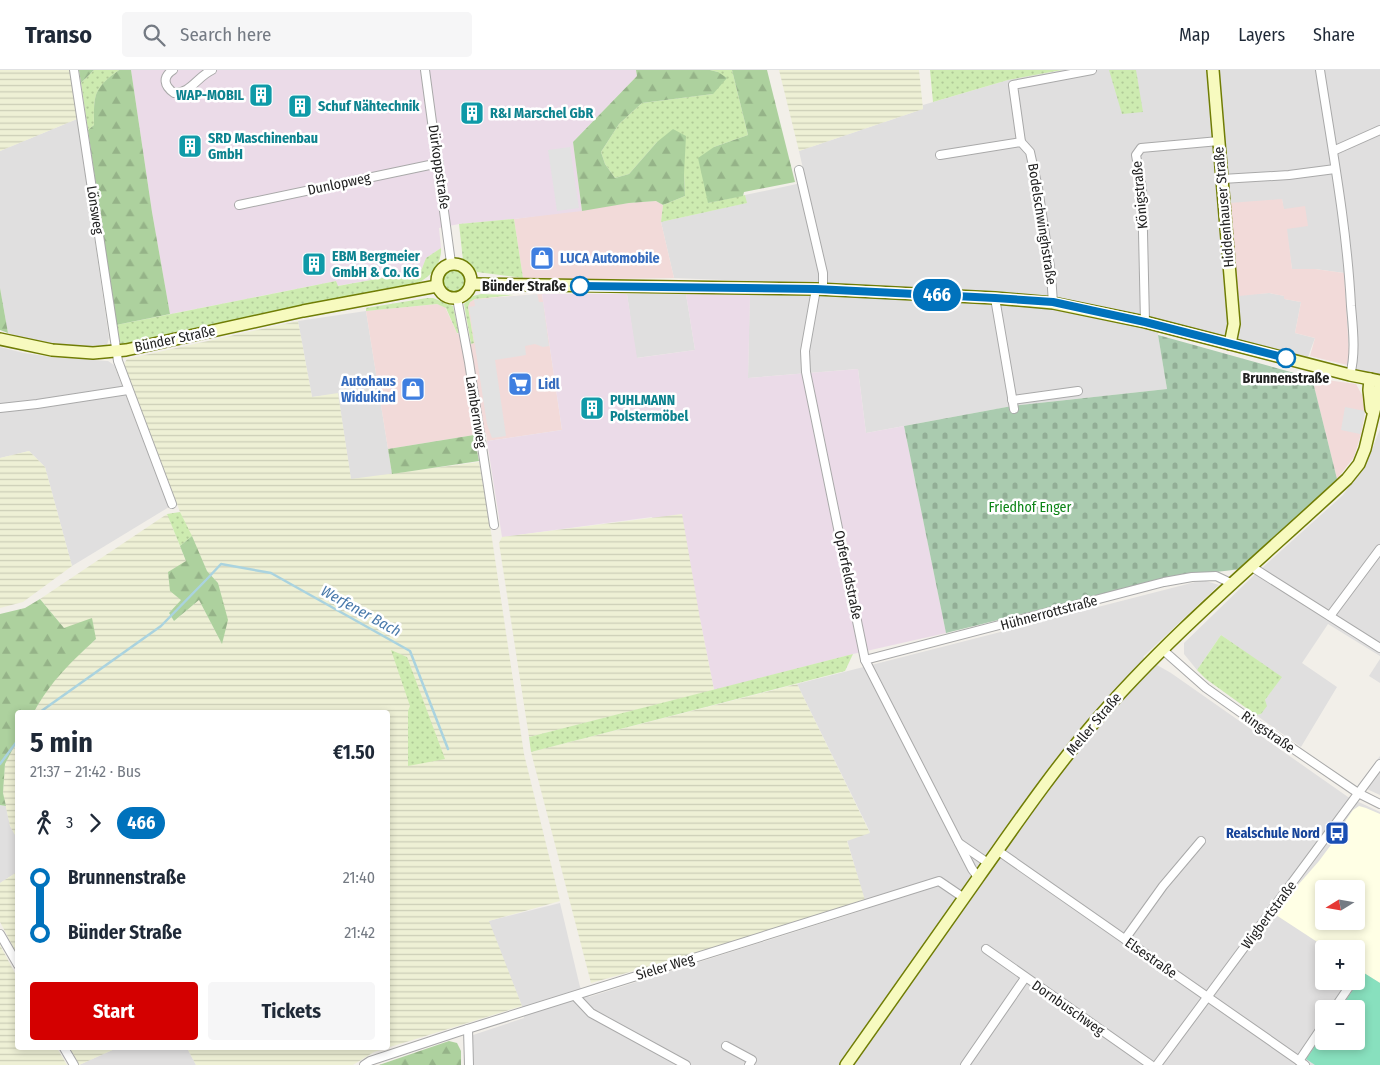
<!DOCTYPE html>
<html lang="en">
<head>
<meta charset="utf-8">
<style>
	:root { --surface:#fff; --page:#f6f6f7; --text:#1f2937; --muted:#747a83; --line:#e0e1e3; --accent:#d40000 }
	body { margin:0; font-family:"Fira Sans Condensed",sans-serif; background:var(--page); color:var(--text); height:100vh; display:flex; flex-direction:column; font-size:19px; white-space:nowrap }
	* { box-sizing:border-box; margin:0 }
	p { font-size:16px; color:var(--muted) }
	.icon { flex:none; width:28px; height:28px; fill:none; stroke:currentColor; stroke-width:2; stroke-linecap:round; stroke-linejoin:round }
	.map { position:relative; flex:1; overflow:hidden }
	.details { position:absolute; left:15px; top:640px; width:375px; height:340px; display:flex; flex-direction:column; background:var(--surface); border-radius:5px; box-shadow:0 2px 8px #0003 }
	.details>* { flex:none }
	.badge { padding:0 10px; border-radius:16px; font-size:18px; line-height:32px }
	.needle { width:32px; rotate:259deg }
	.buttons { position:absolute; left:1315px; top:810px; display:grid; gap:10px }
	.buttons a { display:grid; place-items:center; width:50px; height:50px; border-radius:5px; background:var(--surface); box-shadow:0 2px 8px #0003; font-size:25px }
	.map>.badge { position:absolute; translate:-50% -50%; box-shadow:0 0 0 2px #fff }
	.legs { display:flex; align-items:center; gap:8px; height:55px; padding:0 15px; font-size:16px }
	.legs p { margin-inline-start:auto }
	.headline { display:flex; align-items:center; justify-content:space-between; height:85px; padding:0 15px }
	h1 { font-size:28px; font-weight:700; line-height:38px }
	.primary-button { display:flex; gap:10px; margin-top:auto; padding:10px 15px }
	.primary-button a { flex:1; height:58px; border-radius:5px; background:var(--accent); color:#fff; font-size:20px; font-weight:700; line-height:58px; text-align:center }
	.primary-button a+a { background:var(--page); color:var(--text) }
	ul { padding:0 15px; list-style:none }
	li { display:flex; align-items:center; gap:18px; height:55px; font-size:19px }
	li i { display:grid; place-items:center; width:8px; height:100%; margin:0 6px; background:currentColor }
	li i::after { content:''; width:12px; height:12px; margin:-6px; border:4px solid; border-radius:50%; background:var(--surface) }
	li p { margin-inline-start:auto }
	li:first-child i { background:linear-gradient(#0000 50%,currentColor 0) }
	li:last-child i { background:linear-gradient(currentColor 50%,#0000 0) }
	header { display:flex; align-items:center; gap:30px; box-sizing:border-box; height:70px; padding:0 25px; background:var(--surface); border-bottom:1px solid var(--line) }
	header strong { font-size:24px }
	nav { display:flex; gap:28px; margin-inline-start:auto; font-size:18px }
	.search { width:350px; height:45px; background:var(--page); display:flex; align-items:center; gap:12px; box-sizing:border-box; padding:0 18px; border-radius:5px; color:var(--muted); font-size:19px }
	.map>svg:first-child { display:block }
	.residential { fill:#e0dfdf; fill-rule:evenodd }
	.commercial { fill:#f2dad9 }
	.industrial { fill:#ebdbe8 }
	.education { fill:#ffffe5; fill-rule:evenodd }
	.farmland { fill:url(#farmland-rules) }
	.grass { fill:url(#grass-dots) }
	.forest { fill:url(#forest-firs) }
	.cemetery { fill:url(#cemetery-stones) }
	.pitch { fill:#88e0be }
	.parking { fill:#e2e2e2 }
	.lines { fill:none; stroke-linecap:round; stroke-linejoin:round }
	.stream { stroke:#aad3df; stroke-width:2.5 }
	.street-casing { stroke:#a9a9a9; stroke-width:10 }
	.secondary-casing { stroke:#707d05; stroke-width:14 }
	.street { stroke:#fff; stroke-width:8 }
	.secondary { stroke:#f7fabf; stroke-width:11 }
	.line-1-casing { stroke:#fff; stroke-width:11 }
	.line-1 { stroke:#0072bc; stroke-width:8 }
	.stop-1-dot { fill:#fff; stroke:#0072bc; stroke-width:2.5 }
	.labels { text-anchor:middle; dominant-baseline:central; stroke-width:5; stroke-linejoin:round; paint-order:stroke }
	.culture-label { font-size:14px; font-weight:bold; fill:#0d838f; stroke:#fff; text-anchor:start }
	.street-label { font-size:14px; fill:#222; stroke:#fff }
	.shop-label { font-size:14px; font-weight:bold; fill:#366cbe; stroke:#fff; text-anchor:start }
	.stop-label { font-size:14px; font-weight:bold; fill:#222; stroke:#fff; text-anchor:end }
	.park-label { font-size:14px; fill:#0c8416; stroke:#fff }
	.transit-label { font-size:14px; font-weight:bold; fill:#164399; stroke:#fff; text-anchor:end }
	.water-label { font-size:15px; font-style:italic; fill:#4a7aab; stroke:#fff }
</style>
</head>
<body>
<header>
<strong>Transo</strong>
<div class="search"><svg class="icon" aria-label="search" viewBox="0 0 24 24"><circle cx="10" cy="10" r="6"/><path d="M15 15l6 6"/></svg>Search here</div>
<nav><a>Map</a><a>Layers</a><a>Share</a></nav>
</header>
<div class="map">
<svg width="1380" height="995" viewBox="0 0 1380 995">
	<defs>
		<pattern id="farmland-rules" width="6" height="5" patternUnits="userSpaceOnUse" patternTransform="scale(1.25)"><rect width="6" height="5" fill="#eef0d5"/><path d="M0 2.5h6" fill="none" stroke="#ccceb7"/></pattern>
		<pattern id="grass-dots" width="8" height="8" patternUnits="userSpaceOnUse" patternTransform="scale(1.25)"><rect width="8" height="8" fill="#cdebb0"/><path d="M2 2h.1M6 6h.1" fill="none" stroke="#b0c997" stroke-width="1.8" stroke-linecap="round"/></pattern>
		<pattern id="forest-firs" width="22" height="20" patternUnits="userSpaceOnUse" patternTransform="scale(1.25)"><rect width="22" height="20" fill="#add19e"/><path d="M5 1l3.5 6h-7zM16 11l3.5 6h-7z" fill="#95b388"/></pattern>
		<pattern id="cemetery-stones" width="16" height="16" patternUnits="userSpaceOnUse" patternTransform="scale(1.25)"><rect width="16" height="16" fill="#aacbaf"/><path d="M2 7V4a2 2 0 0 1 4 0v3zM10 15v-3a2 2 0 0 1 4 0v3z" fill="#92ae96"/></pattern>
	</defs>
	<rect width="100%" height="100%" fill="#f2efe9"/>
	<g class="residential">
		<polygon points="1062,0 1380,0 1380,305 1360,302 1347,295 1349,283 1344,203 1315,199 1292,199 1282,129 1239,225 1269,223 1285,226 1285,229 1301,232 1295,263 1315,268 1308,287 1158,250 1158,265 1167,319 1012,336 866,363 858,299 748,308 750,211 674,208 661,152 746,133 745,125 806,112 799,81 923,39 923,35 1008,10"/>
		<polygon points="77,49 109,268 107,275 91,276 50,274 26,269 8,263 0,218 0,81"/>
		<polygon points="627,224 686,224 695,280 636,288"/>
		<polygon points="366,241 392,404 351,410 338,324 312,327 298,251"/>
		<polygon points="0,277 24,283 51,287 108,291 114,295 169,437 72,496 45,397 29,381 0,388"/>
		<polygon points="1380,359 1380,586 1328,554 1302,593 1337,617 1301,677 1256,645 1261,644 1265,630 1281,607 1221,565 1197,600 1184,584 1184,573 1252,507 1343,425 1367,392"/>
		<path d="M1203,510L1219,515L1143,587L1171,603L1348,727L1380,742V995H473L471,971L473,965L524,948L522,936L488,851L560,833L580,917L589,927L867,839L847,770L870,762L797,614ZM1324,819H1356V851H1324ZM1324,879H1356V911H1324ZM1324,939H1356V971H1324Z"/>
		<polygon points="1380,589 1380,613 1369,606"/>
		<polygon points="1380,686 1380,725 1358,715"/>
		<polygon points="0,735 6,736 10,756 18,769 17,802 0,813"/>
		<polygon points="117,978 187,978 196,995 79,995"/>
	</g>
	<g class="commercial">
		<polygon points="1282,129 1284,139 1305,136 1308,156 1287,159 1292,199 1315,199 1344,203 1349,283 1347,295 1310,286 1315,268 1295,263 1301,232 1284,229 1284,226 1269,223 1239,226 1229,133"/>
		<polygon points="656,131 663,135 661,152 674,208 539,210 523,208 514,149 629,133"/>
		<polygon points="542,224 562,360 487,371 486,363 388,379 366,241 437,234 445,237 457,263 471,274 474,273 468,237 470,232 475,229"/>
		<polygon points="1312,308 1356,314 1362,325 1365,341 1361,364 1354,387 1337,409"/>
	</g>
	<g class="industrial">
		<polygon points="131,0 636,0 637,6 573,72 582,141 514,149 459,154 439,158 441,178 426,188 421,201 337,216 336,211 170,244 152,142"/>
		<polygon points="542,224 627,224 637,288 695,280 686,224 750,225 748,308 858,299 866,363 904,356 946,563 853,584 714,620 700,549 652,447 502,467 487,371 562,360"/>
	</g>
	<path class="education" d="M1359,736L1366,738L1380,744V913L1356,898V879H1328L1276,845L1298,815L1319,791L1342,760L1346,750L1353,740ZM1324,819H1356V851H1324Z"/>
	<g class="farmland">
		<polygon points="0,0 70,0 77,49 0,81"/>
		<polygon points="779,0 919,0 923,39 799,81"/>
		<polygon points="298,251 312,327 338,323 351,409 479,392 491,462 524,684 560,831 489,851 522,936 374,982 353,995 196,995 187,978 388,978 388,642 34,642 45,622 66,596 96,569 64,558 40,529 167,444 186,491 182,530 169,543 174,551 199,530 222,573 218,513 207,501 180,442 124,294 127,289"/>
		<polygon points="29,381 45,397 72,496 23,532 0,538 0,388"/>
		<polygon points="682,444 700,549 714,620 529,667 499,473 502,467"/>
		<polygon points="797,614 870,763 847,771 865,830 697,883 591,913 531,682"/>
		<polygon points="17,671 17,769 10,756 3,723 5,694"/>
		<polygon points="17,802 17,884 0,852 0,813"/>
		<polygon points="0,875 17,907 18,978 57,978 67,995 0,995"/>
		<polygon points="70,978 117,978 79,995"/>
	</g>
	<g class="grass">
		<path d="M94,0H119C93,19 94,25 94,55L88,60L81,13Z"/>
		<polygon points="710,0 732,0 748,65 714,77 708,133 745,125 747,133 661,152 663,135 685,126 684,104 657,72 629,104 615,108 605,94 601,82 619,54 642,33 713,24 718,2"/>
		<polygon points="930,0 1062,0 1008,10 933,32"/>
		<polygon points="1109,0 1136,0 1143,42 1122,44"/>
		<polygon points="514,149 523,208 477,202 463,190 459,154"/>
		<path d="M441,178C442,194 431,207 416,214L123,276L120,273L116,255L336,211L338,216L421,201L426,188Z"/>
		<circle cx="454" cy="211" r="11"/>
		<polygon points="481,224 514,225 475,229 470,232 468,237 474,273 471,274 464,234 473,226"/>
		<polygon points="427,228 433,228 453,236 459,263 457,263 446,238 437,234 366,241 366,238"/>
		<polygon points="180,442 192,466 180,476 167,444"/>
		<polygon points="1221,565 1282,607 1265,630 1267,636 1261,644 1256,645 1206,609 1197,600"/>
		<polygon points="391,580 407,587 445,689 408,696 408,641 410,636"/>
		<polygon points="853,584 845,601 531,682 529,667"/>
	</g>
	<g class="forest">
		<polygon points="79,0 94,0 81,13"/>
		<path d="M119,0H131L152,142L170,244L116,255L88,60L94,55C94,24 93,19 119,0Z"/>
		<polygon points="636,0 710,0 718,2 727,8 713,24 642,33 619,54 601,82 605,94 615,108 629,104 657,72 673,59 686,66 684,104 685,126 663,135 656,131 629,133 582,141 573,72 637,6"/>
		<polygon points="732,0 767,0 795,112 744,122 743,126 708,133 698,88 714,77 748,65"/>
		<polygon points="0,218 8,263 0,260"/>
		<polygon points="474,365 479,391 392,404 388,379"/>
		<polygon points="192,466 207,501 218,513 228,550 222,574 199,530 174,551 169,543 181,530 170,521 168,502 186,491 180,476"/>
		<path d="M40,529L64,558L92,548L96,569C70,593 51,611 34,642H18L17,671L5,694L3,723L6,736L0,735V544L25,538Z"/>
		<polygon points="449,971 457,973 461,981 461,995 379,995"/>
	</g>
	<polygon class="cemetery" points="1158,265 1312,308 1337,409 1241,499 1166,508 946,563 904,356 1012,336 1167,319"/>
	<polygon class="pitch" points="1364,903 1380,913 1380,995 1315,995 1306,989 1324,963 1324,971 1356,971 1356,939 1340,939"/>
	<g class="parking">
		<polygon points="570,77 579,138 557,141 548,80"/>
		<polygon points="537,224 539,232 543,232 549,276 543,277 535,274 525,276 526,285 495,290 506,366 492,368 487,354 469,237 475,236 474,230"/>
		<polygon points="1345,337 1365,341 1360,364 1341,360"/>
	</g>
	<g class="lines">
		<g class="stream">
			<polyline points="207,509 221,494 271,503 410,581 448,679"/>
			<polyline points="40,642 161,556 206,510"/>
			<polyline points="0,694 18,670"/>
		</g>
		<g class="street-casing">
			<g id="street">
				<polyline points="74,0 118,291 172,434"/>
				<path d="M173,0C162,7 164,16 174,23C190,24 198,6 212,0"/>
				<polyline points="425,0 451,193"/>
				<path d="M1320,0C1332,78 1347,157 1351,236C1353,259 1356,283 1350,305"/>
				<polyline points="1021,72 1013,15 1092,0"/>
				<polyline points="1333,81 1380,60"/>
				<polyline points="940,85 1021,72 1030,82 1038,118 1051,204 1053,233"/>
				<polyline points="799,100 823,203 823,219"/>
				<polyline points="1222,109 1289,105 1335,99"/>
				<polyline points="239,135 439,93"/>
				<polyline points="816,219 805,281 806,302 865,590 972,799 978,807"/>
				<polyline points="457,228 469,292 494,455"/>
				<polyline points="995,228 1014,339"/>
				<polyline points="1145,252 1142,118 1136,85 1141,78 1219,71"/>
				<polyline points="1012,330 1078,321"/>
				<polyline points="0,338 37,334 128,320"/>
				<polyline points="1252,497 1380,578"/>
				<polyline points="1330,546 1380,479"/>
				<polyline points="1163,580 1206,618 1254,652 1358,723 1380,734"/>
				<polyline points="865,590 1164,512 1192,507 1216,506 1233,514"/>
				<polyline points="959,773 988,793"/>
				<polyline points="997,780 1305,995"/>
				<polyline points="0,864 18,895"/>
				<polyline points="1125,869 1163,816 1201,771"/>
				<polyline points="986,879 1151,995"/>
				<polyline points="1356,906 1358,903"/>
				<polyline points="575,926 591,943 686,995"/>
				<polyline points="1334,939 1353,911"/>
				<polyline points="468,959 469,995"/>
				<polyline points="726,976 752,990 749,995"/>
				<polyline points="64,978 74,995"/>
				<polyline points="1299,991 1324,954"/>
				<polyline points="364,995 370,991 458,962 939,811 964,828"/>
				<polyline points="965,995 1025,908"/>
				<polyline points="1157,995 1380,694"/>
			</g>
		</g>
		<g class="secondary-casing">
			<g id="secondary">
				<polyline points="1213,0 1234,254 1230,274"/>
				<circle cx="454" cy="211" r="17"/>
				<polyline points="471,214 816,219 995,228 1053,233 1145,252 1350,305 1380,311"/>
				<polyline points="0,269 52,280 93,283 126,280 303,241 437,216"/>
				<polyline points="1370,309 1369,320 1371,339"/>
				<path d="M846,995C890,932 934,870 978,808C1015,756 1051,703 1092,655C1169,565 1261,489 1347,409L1359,394L1365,379L1380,316"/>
			</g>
		</g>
		<use href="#street" class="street"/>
		<use href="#secondary" class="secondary"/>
	</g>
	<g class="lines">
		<g class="line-1-casing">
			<polyline id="line-1" points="580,216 816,219 995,228 1053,232 1145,252 1286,288"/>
		</g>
		<use href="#line-1" class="line-1"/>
	</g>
	<defs>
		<g id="building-square" transform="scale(1.25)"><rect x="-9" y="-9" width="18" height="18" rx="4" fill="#0f9aa8" stroke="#fff"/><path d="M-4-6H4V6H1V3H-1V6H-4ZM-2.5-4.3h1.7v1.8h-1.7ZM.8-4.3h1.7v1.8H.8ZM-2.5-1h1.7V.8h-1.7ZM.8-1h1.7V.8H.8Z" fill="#fff"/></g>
		<g id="shop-square" transform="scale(1.25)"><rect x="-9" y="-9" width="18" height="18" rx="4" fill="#3f7fe0" stroke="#fff"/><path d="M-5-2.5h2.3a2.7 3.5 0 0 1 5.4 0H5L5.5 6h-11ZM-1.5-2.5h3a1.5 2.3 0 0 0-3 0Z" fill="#fff"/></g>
		<g id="supermarket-square" transform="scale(1.25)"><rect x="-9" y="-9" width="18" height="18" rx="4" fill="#3f7fe0" stroke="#fff"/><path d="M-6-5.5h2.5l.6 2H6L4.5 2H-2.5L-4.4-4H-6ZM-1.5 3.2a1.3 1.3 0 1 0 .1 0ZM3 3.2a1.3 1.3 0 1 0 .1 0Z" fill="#fff"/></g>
		<g id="bus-square" transform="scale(1.25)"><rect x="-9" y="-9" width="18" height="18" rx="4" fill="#1a4fb4" stroke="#fff"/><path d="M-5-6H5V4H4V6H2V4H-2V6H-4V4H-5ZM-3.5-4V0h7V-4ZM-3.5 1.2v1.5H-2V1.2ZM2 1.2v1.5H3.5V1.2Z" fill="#fff"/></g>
	</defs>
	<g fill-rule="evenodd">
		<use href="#building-square" x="261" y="25"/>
		<use href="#building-square" x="300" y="36"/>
		<use href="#building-square" x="472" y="43"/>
		<use href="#building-square" x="190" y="76"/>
		<use href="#shop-square" x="542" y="188"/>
		<use href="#building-square" x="314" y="194"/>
		<use href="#supermarket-square" x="520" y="314"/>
		<use href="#shop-square" x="413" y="319"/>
		<use href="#building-square" x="592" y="338"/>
		<use href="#bus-square" x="1337" y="763"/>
	</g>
	<g class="stop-1-dot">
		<circle cx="580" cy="216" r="9"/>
		<circle cx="1286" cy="288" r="9"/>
	</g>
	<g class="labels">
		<g class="culture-label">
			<text x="244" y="25" text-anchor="end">WAP-MOBIL</text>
			<text x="318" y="36">Schuf Nähtechnik</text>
			<text x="490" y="43">R&amp;I Marschel GbR</text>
			<text x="208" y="68">SRD Maschinenbau<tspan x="208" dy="16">GmbH</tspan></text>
			<text x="332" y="186">EBM Bergmeier<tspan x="332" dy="16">GmbH &amp; Co. KG</tspan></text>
			<text x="610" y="330">PUHLMANN<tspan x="610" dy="16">Polstermöbel</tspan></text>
		</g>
		<g class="street-label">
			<text transform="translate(439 97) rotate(82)">Dürkoppstraße</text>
			<text transform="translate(339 114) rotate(-12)">Dunlopweg</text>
			<text transform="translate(1140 125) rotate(-95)">Königstraße</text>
			<text transform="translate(1224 137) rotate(-95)">Hiddenhauser Straße</text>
			<text transform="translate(95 140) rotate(81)">Lönsweg</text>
			<text transform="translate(1042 154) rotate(81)">Bodelschwinghstraße</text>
			<text transform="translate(175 269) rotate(-12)">Bünder Straße</text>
			<text transform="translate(476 342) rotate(81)">Lambernweg</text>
			<text transform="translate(848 505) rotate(78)">Opferfeldstraße</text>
			<text transform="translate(1049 543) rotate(-15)">Hühnerrottstraße</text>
			<text transform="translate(1094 654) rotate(-50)">Meller Straße</text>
			<text transform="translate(1268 662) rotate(35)">Ringstraße</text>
			<text transform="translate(1269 845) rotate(-53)">Wigbertstraße</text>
			<text transform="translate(1151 888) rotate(35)">Elsestraße</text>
			<text transform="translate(665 897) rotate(-17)">Sieler Weg</text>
			<text transform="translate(1068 938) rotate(35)">Dornbuschweg</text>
		</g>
		<g class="shop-label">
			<text x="560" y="188">LUCA Automobile</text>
			<text x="396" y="311" text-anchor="end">Autohaus<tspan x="396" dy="16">Widukind</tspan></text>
			<text x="538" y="314">Lidl</text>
		</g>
		<g class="stop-label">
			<text x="566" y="216">Bünder Straße</text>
			<text x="1286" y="308" text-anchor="middle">Brunnenstraße</text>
		</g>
		<g class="park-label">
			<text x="1030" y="437">Friedhof Enger</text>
		</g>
		<g class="transit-label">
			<text x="1320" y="763">Realschule Nord</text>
		</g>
		<g class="water-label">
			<text transform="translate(361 541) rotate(29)">Werfener Bach</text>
		</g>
	</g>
</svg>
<div class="buttons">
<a><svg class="needle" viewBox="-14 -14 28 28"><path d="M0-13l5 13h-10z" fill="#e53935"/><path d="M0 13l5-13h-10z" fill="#747a83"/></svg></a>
<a>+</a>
<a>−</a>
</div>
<b class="badge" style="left:937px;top:225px;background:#0072bc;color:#fff">466</b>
<section class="details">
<div class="headline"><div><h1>5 min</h1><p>21:37 – 21:42 · Bus</p></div><b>€1.50</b></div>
<div class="legs"><svg class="icon" aria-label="walk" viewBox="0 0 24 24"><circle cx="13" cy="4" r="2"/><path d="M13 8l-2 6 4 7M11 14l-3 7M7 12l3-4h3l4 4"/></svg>3<svg class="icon" aria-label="forward" viewBox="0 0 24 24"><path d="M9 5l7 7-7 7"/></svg><b class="badge" style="background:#0072bc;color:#fff">466</b></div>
<ul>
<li><i style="color:#0072bc"></i><b>Brunnenstraße</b><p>21:40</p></li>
<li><i style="color:#0072bc"></i><b>Bünder Straße</b><p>21:42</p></li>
</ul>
<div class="primary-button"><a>Start</a><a>Tickets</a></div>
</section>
</div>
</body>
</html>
